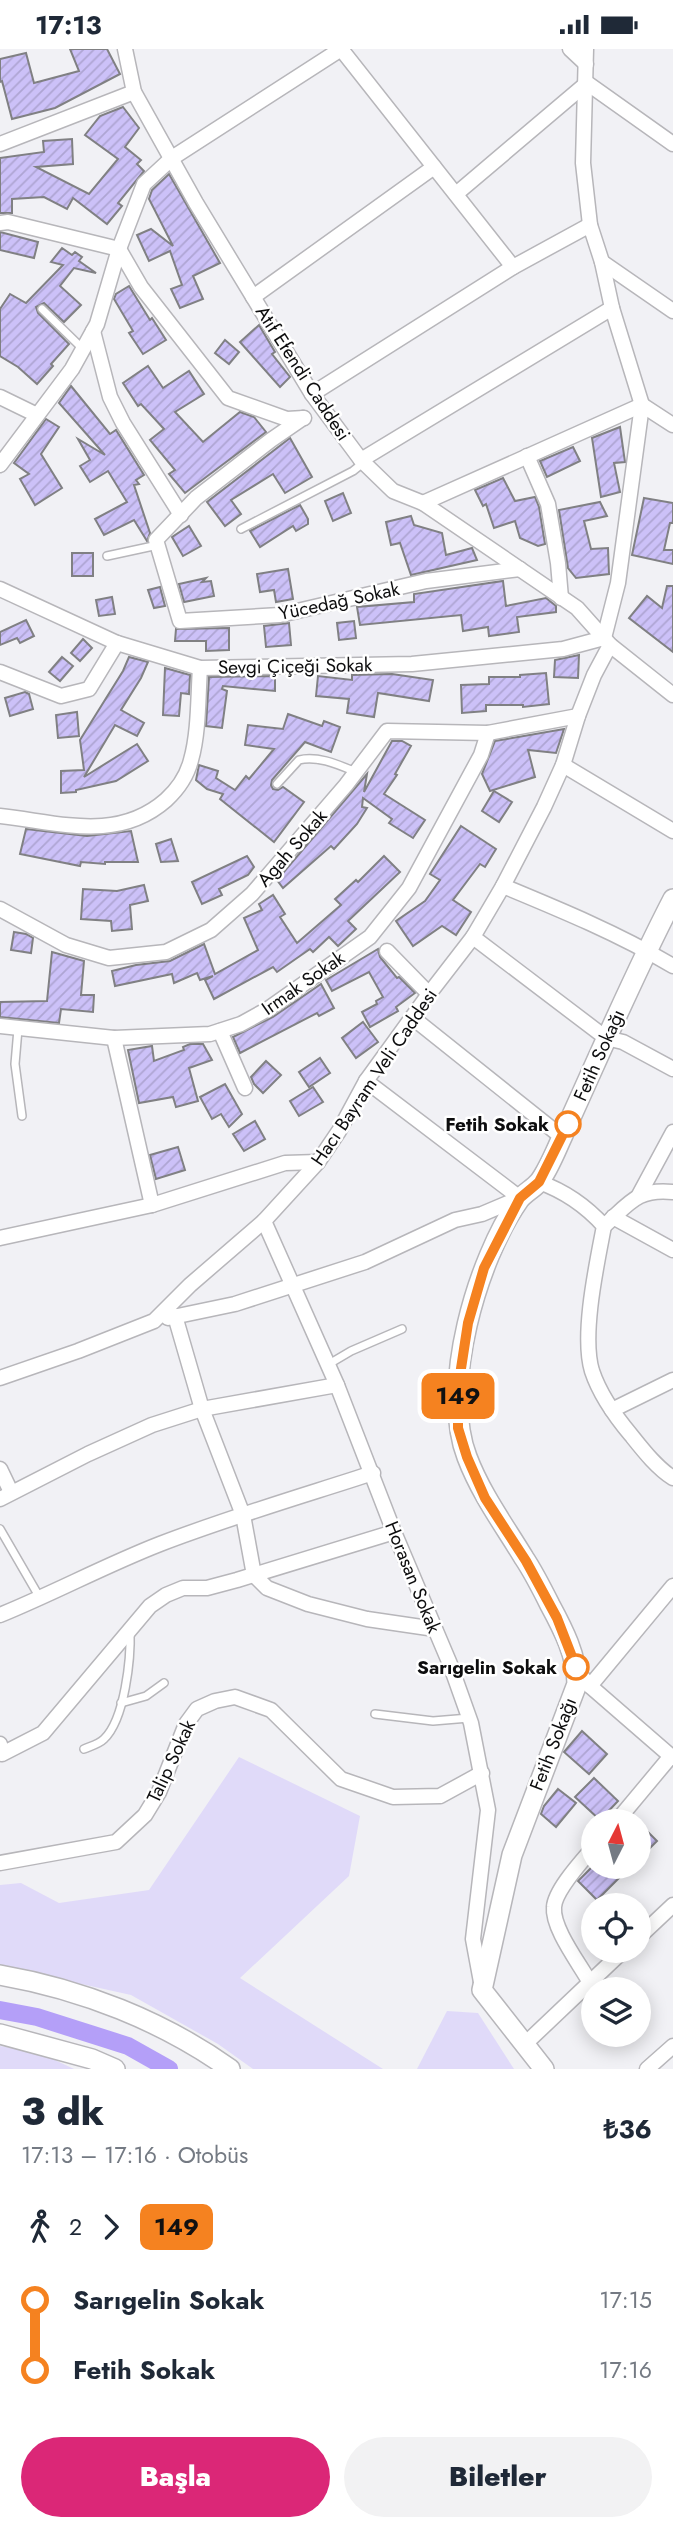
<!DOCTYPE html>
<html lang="tr">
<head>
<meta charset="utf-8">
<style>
	:root { --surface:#fff; --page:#f2f2f3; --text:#1f2937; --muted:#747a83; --accent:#db2777 }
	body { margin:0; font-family:Jost,sans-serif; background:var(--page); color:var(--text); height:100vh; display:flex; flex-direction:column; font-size:26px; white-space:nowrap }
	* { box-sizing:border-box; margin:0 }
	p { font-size:23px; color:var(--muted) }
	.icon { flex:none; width:38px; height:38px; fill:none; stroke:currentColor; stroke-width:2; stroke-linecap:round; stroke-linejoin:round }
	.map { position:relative; height:2020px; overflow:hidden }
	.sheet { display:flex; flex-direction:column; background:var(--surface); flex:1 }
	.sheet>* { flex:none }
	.badge { padding:0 14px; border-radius:10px; font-size:24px; line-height:46px }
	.needle { width:46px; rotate:6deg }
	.fabs { position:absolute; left:581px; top:1760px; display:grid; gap:14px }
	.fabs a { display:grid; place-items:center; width:70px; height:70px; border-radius:50%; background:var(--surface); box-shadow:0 4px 18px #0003; font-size:35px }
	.map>.badge { position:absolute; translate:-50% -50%; box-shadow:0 0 0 4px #fff }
	.legs { display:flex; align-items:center; gap:10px; height:77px; padding:0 21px; font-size:23px }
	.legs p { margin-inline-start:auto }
	.overview { display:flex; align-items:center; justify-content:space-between; height:119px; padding:0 21px }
	h1 { font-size:38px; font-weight:800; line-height:52px }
	.action { display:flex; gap:14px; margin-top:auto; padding:14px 21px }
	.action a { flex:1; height:80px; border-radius:42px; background:var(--accent); color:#fff; font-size:28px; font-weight:800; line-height:80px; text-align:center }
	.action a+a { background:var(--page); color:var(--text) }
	ul { padding:0 21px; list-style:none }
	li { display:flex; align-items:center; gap:24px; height:70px; font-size:26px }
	li i { display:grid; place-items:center; width:10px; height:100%; margin:0 9px; background:currentColor }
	li i::after { content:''; width:18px; height:18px; margin:-9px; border:5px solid; border-radius:50%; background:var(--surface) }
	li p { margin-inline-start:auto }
	li:first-child i { background:linear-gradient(#0000 50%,currentColor 0) }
	li:last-child i { background:linear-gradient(currentColor 50%,#0000 0) }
	.status { display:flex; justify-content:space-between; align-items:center; height:49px; padding:0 35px; background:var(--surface); direction:ltr }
	.status svg { height:19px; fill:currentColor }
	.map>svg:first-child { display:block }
	.grass { fill:#e0daf9 }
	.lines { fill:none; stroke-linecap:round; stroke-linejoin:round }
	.canal { stroke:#b49ff8; stroke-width:18 }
	.building { fill:url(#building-hatch); stroke:#808083; stroke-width:2 }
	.lane-casing { stroke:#b7b6ba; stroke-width:10 }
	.street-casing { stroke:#b7b6ba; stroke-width:17 }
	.secondary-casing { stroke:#b7b6ba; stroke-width:22 }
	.lane { stroke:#fff; stroke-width:7 }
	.street { stroke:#fff; stroke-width:14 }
	.secondary { stroke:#fff; stroke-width:19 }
	.line-1-casing { stroke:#fff; stroke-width:16 }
	.line-1 { stroke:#f58220; stroke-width:10 }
	.stop-1-dot { fill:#fff; stroke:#f58220; stroke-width:3.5 }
	.labels { text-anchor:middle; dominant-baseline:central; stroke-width:5; stroke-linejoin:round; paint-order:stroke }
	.street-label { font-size:19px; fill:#0d0d0e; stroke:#fff }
	.stop-label { font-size:19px; font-weight:bold; fill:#0d0d0e; stroke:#fff; text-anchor:end }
</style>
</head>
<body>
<div class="status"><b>17:13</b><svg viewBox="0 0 49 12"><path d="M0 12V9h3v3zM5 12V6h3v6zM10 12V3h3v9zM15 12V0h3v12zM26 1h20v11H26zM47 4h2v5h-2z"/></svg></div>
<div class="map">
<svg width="673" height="2020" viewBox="0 0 673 2020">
	<defs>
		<pattern id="building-hatch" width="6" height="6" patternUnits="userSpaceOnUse" patternTransform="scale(1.75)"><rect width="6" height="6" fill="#ccc1f8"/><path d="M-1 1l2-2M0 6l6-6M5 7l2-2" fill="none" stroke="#aea5d3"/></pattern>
	</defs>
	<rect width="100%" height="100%" fill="#f1f1f5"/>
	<g class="grass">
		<polygon points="239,1708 360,1767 349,1827 240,1929 383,2020 253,2020 218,1995 131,1946 0,1917 0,1836 21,1834 59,1854 149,1841"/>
		<polygon points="447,1962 478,1964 514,2020 417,2020"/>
		<polygon points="0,1997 40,2004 74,2020 0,2020"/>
	</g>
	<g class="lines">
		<polyline class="canal" points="0,1961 37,1968 128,1997 169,2020"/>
	</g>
	<g class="building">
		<polygon points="70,0 107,0 120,25 55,59 12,70 2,32 0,33 0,10 26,4 34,34 79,22"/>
		<polygon points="123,58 139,79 125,98 141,111 137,115 144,122 118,154 122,157 107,175 73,149 67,160 44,148 12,150 12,164 0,164 0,109 44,103 43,92 72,90 73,115 36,118 89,145 118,110 85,86 100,67"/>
		<polygon points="169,125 220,214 193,227 203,250 180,259 171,240 182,236 170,202 149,212 137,186 151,180 173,197 149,150 152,141"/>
		<polygon points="0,183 38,193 34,209 0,201"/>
		<polygon points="62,199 72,206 75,203 82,208 79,212 96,224 74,219 60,237 81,256 64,273 44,254 36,258 38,264 69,295 51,315 53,317 37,335 18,318 0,307 0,260 10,245 26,254 63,216 51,213"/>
		<polygon points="129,237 150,271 152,269 166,291 143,305 129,284 133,282 114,250 116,245"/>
		<polygon points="259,276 275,303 272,305 290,328 280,338 240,293"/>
		<polygon points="225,291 239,303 229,315 215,304"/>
		<polygon points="148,317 163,339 189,322 204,345 175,363 203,393 240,363 254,368 266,383 185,444 169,425 175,421 150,391 164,380 141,355 138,357 123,334"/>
		<polygon points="71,337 110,385 116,381 144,426 136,431 139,435 134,436 150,484 147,492 134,471 104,486 95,470 127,453 108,422 90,433 80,417 90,411 78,390 105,406 59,354"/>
		<polygon points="46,370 59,378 41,405 62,439 35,456 20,430 29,425 14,414"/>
		<polygon points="620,378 625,413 614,414 620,443 601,448 592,389"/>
		<polygon points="290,389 312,428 285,444 273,425 231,451 241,465 225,477 207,453"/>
		<polygon points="573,398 580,412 547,428 540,412"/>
		<polygon points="503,429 515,452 535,448 539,458 545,495 538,497 520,489 515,472 494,479 486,455 483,457 475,441"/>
		<polygon points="343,444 351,464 333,472 325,452"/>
		<polygon points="644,449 673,454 673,474 670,474 664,501 673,501 673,515 632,506"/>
		<polygon points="600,453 607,467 584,472 591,500 608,499 609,525 576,529 568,519 559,461"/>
		<polygon points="300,456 308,470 308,475 296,482 293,477 260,498 250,482"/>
		<polygon points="411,467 414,476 442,484 446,506 472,499 477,511 411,526 400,494 391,496 386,473"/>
		<polygon points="189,477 201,497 183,507 172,488"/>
		<rect x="72" y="504" width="21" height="23"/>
		<polygon points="288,520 293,550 276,553 274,541 260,543 257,525"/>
		<polygon points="206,529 202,533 211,532 214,547 184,553 179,535"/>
		<polygon points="503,532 506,557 546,549 556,557 556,563 517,568 519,583 489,587 488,578 463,582 461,566 360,576 357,558 414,553 414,545"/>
		<polygon points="667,537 673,537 673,603 629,569 647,547 662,559"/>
		<polygon points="160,538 165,557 154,559 148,541"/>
		<polygon points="112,548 115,565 99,567 96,551"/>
		<polygon points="26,571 34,587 20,594 17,589 0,596 0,583"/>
		<polygon points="354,572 356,589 339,591 337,574"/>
		<polygon points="289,574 291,596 266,598 264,577"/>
		<polygon points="229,579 229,601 206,602 206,592 175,592 176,580"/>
		<polygon points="83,590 92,599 80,612 71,604"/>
		<polygon points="579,606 578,629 554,628 555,611"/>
		<polygon points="62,608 73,617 60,632 49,623"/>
		<polygon points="129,608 148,613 141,629 121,661 144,674 137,687 115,676 84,728 137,695 148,712 116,732 76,741 76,743 61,744 61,722 84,721 80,691 123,622"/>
		<polygon points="165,619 190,626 189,645 181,644 179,667 163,666"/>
		<polygon points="546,624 549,655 523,658 523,656 486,656 486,662 462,664 461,636 489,635 489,628 520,628 520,626"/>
		<polygon points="392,625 433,631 429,652 378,644 374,668 347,664 349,650 316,647 318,627 352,631 352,626"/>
		<polygon points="275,627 275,642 223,637 222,640 227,642 222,679 206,677 209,628"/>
		<polygon points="25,643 29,645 33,660 10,667 5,649"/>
		<polygon points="77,663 79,687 58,689 56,666"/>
		<polygon points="288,665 322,677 324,672 340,678 331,703 305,693 272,731 271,736 273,740 278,741 283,738 304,753 274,793 220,750 223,745 207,740 196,731 199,716 218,722 216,729 235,741 246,727 249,730 274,700 245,696 248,676 283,680"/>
		<polygon points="564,680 556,704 528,701 535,728 490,742 482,725 495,692"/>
		<polygon points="392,692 402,692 411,697 395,725 397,726 384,745 425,771 413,789 389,774 392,770 363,749 362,758 367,759 357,775 334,800 331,797 283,839 277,831 367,725 364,743"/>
		<polygon points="494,742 512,753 499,773 482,762"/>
		<polygon points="461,777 496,800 485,818 480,815 453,851 471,863 456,886 442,877 413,897 396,872 425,852 440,831 430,825"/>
		<polygon points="26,780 87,787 131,782 138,813 105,813 105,815 81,813 80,817 20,805"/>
		<polygon points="171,790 178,812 161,813 156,795"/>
		<polygon points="247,807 254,818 248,826 219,840 222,846 202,855 192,833"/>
		<polygon points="384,807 400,823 348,872 356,880 338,897 329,888 313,903 310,900 277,923 273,918 214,950 205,931 213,927 200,931 197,924 174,934 172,925 115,937 112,922 136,916 170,912 204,895 215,925 258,901 244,869 262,861 259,855 273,846 285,865 280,868 297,894 341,856 335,850 356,831 358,833"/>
		<polygon points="144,836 148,852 130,856 132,880 112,882 111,872 81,870 83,840 117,842"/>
		<polygon points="14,883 26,885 33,889 31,904 11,901"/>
		<polygon points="378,900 380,908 397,929 399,928 415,944 396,958 398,962 370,978 362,963 377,955 376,952 383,948 369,923 332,942 326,931"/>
		<polygon points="52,903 84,912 81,946 94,946 93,963 61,960 59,974 0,968 0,953 47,952"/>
		<polygon points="321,935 334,959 319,967 317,964 240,1004 233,988 273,968"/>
		<polygon points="363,973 378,993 356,1009 342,989"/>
		<polygon points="190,995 203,995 212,1011 189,1019 198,1052 176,1058 173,1048 139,1054 128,1001 152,997 154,1012 184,1001 183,998"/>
		<polygon points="320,1009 330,1024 309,1038 299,1023"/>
		<polygon points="266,1012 281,1026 263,1044 254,1035 251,1028"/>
		<polygon points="225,1035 242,1065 229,1078 221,1065 212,1070 200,1048"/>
		<polygon points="313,1038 323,1053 299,1067 290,1052"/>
		<polygon points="255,1072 265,1090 244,1102 233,1085"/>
		<polygon points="178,1098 185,1121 156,1130 150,1106"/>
		<polygon points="582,1682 607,1705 589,1725 564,1703"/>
		<polygon points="594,1729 618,1752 600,1771 575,1748"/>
		<polygon points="558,1740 576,1754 556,1778 541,1765 544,1757"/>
		<polygon points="639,1774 657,1792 639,1810"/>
		<polygon points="592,1818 630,1818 597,1851 578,1832"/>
	</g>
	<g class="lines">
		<g class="lane-casing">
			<g id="lane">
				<polyline points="42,260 83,300"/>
				<polyline points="241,480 353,422 363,414"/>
				<polyline points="107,507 158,496"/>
				<path d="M277,735L299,711C317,706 339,716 356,723"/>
				<polyline points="18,980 15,1015 22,1067"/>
				<polyline points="329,1315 351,1302 402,1280"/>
				<polyline points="0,1480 40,1549"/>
				<polyline points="121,1654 146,1647 164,1634"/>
				<polyline points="375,1665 433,1672 469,1669"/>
				<path d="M84,1700C91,1697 99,1695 104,1690C125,1670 131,1609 130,1582"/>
			</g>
		</g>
		<g class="street-casing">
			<g id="street">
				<polyline points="125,0 134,43 196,154 312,345 361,411 393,442 423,454 577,559 610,596 673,646"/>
				<polyline points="341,0 513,218"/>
				<polyline points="570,0 586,15"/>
				<polyline points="0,95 134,43"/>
				<polyline points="456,145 587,34 673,95"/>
				<polyline points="0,174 8,173 119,200 141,238 228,349 287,370 304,369"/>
				<polyline points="602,213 673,262"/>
				<polyline points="253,248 434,118"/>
				<polyline points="93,282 110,348 123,374 181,466"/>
				<polyline points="312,345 513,218 590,176"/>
				<polyline points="0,348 37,366"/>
				<polyline points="303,369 271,391 196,449 156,491 180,572 280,566 426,532 520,520"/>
				<polyline points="527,407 548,455 558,514 561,549"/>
				<polyline points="361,411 612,259"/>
				<polyline points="0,416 72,320 97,275 119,200 144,135 172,109 341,0"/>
				<polyline points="423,454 642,356 673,376"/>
				<polyline points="0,540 117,594 200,619 412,615 563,600 604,589 618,534 642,356 612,259 602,213 590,176 583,114 586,0"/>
				<polyline points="0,623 61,647 89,640 117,594"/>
				<polyline points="563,716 673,782"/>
				<path d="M0,767C58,773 117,794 166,751C178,740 187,727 191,711C199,683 198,647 200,619"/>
				<path d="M503,837C561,861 619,885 673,917"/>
				<polyline points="0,860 66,896 109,909 166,903 211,881 252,845 346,736 387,682 488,684 578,667"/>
				<polyline points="473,888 606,989 623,993 673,1020"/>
				<polyline points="387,902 429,945"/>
				<polyline points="413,969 562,1088"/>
				<polyline points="0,977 114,989 210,985 241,975 268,960 370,888 409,839 481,706 488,684"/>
				<polyline points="220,982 245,1039"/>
				<polyline points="114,989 152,1156"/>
				<polyline points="366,1032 520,1149"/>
				<path d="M539,1133C564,1142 586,1157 604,1177C597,1214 581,1286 592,1322C600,1346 615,1367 631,1386C643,1401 657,1419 673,1429"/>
				<polyline points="639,1146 673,1083"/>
				<polyline points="613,1168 673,1201"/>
				<polyline points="264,1172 337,1336 394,1483 450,1615 471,1674 488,1761 473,1890 481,1933"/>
				<path d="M604,1177C629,1155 637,1139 673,1143"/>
				<polyline points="0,1189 152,1156 285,1114 318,1113"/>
				<polyline points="175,1267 202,1360 243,1466 254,1526 267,1539 308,1555 367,1570 435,1580"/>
				<polyline points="168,1269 235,1255 365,1213 455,1171 482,1165 520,1149"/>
				<polyline points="0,1329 78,1302 154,1272 190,1236 264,1172 318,1113 339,1082 366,1032 429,945 473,888 503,837 544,758 563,716 578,667 594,626 610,596"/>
				<polyline points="612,1361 673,1331"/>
				<polyline points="0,1420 11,1443"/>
				<polyline points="0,1450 88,1405 152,1376 202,1360 337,1336"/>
				<path d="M0,1566C54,1544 106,1516 160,1495C230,1468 302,1447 373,1424"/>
				<polyline points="577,1622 590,1637 673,1709"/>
				<polyline points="590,1637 673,1537"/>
				<polyline points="0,1695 2,1705 43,1684 150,1557 166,1546 183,1539 207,1539 237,1531 394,1483"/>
				<polyline points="616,1773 671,1707"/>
				<polyline points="0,1814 116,1793 145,1766 159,1743 186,1675 197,1660 215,1652 235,1648 271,1661 341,1730 393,1748 440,1747 482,1724"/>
				<polyline points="639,1888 673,1856"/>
				<path d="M589,1932C579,1914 552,1879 554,1858C555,1841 582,1812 593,1799"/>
				<polyline points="525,1995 623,1902"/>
				<polyline points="647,2020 673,1997"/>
			</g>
		</g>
		<g class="secondary-casing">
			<g id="secondary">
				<path d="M0,1926C81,1940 163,1972 230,2020"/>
				<polyline points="0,1985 92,2010 115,2020"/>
				<path d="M544,2020L482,1941L512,1806L577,1635C577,1607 563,1580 550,1556C542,1540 534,1524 524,1509C504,1476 481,1445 467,1408C440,1338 477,1211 519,1151C524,1144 533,1140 539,1133C549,1120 556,1101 563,1086C599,1007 633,927 673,850"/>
			</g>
		</g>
		<use href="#lane" class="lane"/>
		<use href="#street" class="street"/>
		<use href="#secondary" class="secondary"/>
	</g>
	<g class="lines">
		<g class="line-1-casing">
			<polyline id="line-1" points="568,1075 539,1133 520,1149 484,1219 468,1274 458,1339 458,1379 467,1408 485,1449 526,1512 557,1569 576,1618"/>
		</g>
		<use href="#line-1" class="line-1"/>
	</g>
	<g class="stop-1-dot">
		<circle cx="568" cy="1075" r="12"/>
		<circle cx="576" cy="1618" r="12"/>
	</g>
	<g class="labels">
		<g class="street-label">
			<text transform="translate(303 324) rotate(57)">Atıf Efendi Caddesi</text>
			<text transform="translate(339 552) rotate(-12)">Yücedağ Sokak</text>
			<text transform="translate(295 617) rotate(-1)">Sevgi Çiçeği Sokak</text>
			<text transform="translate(292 799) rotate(-49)">Agah Sokak</text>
			<text transform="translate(303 934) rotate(-35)">Irmak Sokak</text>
			<text transform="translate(599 1006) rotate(-66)">Fetih Sokağı</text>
			<text transform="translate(374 1028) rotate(-56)">Hacı Bayram Veli Caddesi</text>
			<text transform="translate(413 1528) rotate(68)">Horasan Sokak</text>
			<text transform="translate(553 1695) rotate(-69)">Fetih Sokağı</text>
			<text transform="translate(171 1712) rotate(-65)">Talip Sokak</text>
		</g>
		<g class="stop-label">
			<text x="549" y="1075">Fetih Sokak</text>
			<text x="557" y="1618">Sarıgelin Sokak</text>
		</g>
	</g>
</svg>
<div class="fabs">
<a><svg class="needle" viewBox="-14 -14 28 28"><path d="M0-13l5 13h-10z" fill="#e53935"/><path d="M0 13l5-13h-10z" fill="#747a83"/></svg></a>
<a><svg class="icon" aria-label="locate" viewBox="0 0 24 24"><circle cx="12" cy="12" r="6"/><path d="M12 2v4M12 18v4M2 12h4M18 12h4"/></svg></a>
<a><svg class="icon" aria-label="layers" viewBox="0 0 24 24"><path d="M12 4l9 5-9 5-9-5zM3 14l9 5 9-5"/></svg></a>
</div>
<b class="badge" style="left:458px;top:1347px;background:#f58220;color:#111">149</b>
</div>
<section class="sheet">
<div class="overview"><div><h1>3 dk</h1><p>17:13 – 17:16 · Otobüs</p></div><b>₺36</b></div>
<div class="legs"><svg class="icon" aria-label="walk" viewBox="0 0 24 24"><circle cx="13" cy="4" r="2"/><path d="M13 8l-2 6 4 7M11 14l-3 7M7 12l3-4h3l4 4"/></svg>2<svg class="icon" aria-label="forward" viewBox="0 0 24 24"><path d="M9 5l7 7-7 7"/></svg><b class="badge" style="background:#f58220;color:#111">149</b></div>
<ul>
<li><i style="color:#f58220"></i><b>Sarıgelin Sokak</b><p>17:15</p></li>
<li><i style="color:#f58220"></i><b>Fetih Sokak</b><p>17:16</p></li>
</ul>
<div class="action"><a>Başla</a><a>Biletler</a></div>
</section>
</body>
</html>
